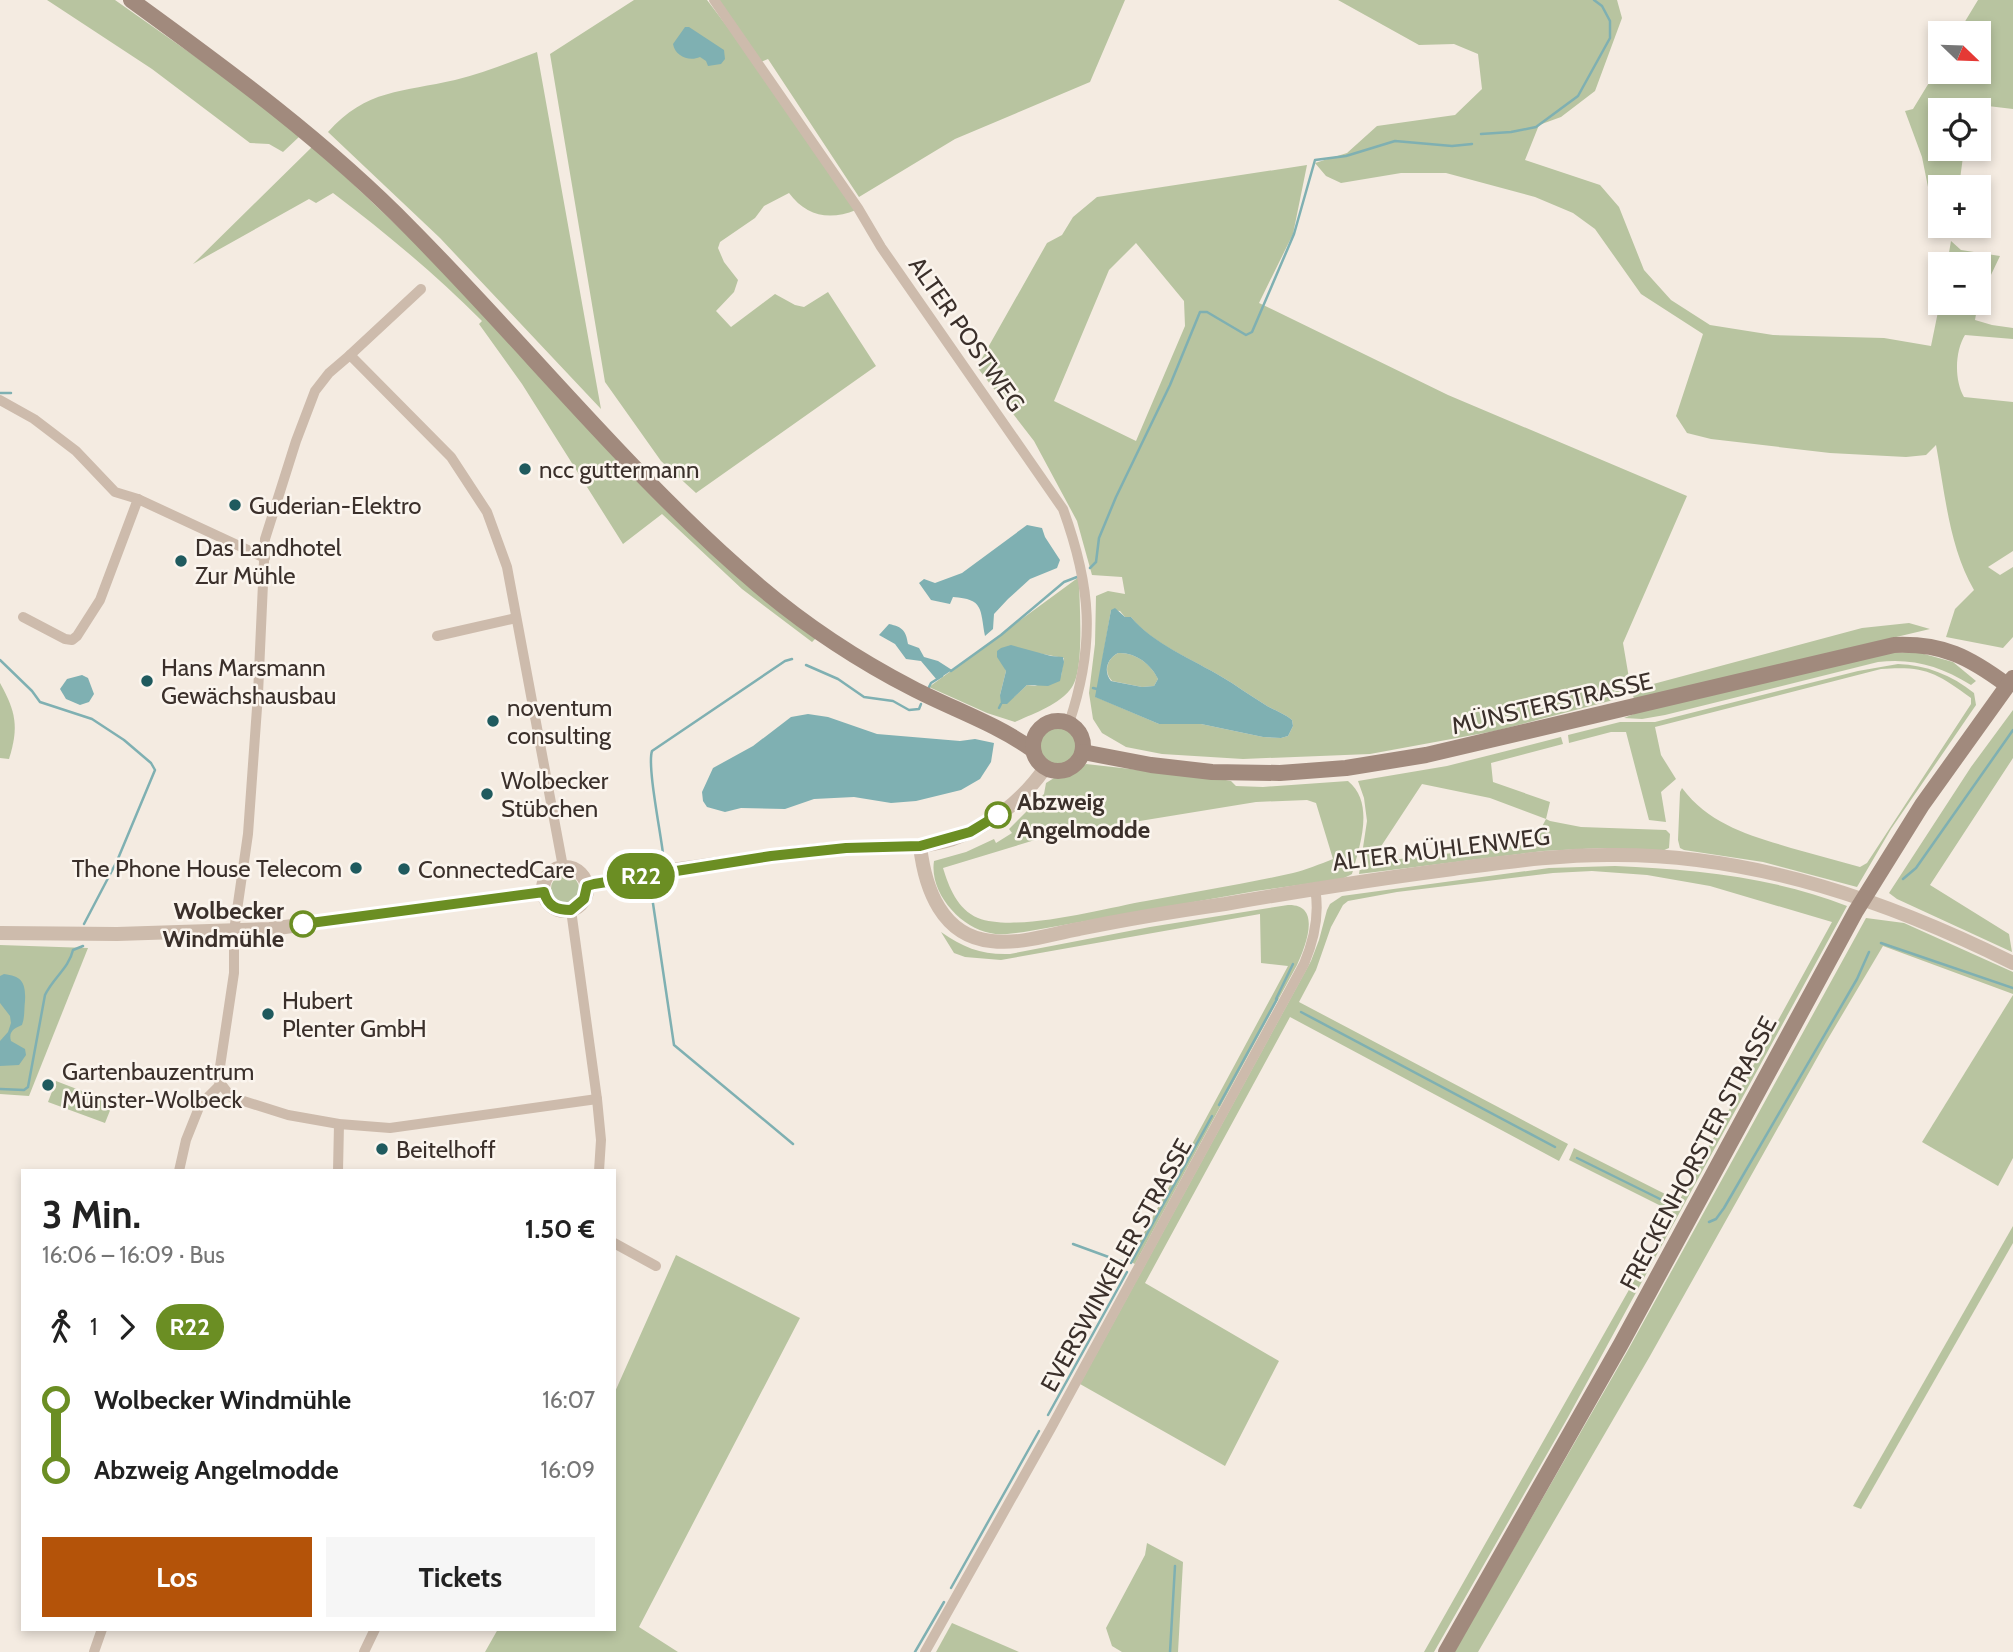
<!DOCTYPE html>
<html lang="de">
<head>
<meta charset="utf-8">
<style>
	:root { --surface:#fff; --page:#f6f6f6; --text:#222; --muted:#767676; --accent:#b45309 }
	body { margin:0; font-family:Cabin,sans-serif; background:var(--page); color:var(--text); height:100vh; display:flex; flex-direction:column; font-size:26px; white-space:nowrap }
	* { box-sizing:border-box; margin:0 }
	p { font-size:23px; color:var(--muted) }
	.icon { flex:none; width:38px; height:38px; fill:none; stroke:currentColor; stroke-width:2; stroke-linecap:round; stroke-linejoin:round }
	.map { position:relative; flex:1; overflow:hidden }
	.sheet { position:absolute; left:21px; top:1169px; width:595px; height:462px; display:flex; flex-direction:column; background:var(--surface); border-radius:0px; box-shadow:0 4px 10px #0003 }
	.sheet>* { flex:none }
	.badge { padding:0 14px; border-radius:23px; font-size:24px; line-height:46px }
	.needle { width:46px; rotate:113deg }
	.buttons { position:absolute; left:1928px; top:21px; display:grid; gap:14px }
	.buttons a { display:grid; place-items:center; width:63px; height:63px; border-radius:0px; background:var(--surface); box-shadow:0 4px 10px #0003; font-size:35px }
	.map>.badge { position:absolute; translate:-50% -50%; box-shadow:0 0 0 4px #fff }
	.legs { display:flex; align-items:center; gap:10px; height:77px; padding:0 21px; font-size:23px }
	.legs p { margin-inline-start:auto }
	.head { display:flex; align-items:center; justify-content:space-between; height:119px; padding:0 21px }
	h1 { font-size:38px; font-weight:700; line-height:52px }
	.primary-button { display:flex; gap:14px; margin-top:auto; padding:14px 21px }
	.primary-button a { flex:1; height:80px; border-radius:0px; background:var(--accent); color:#fff; font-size:28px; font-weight:700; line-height:80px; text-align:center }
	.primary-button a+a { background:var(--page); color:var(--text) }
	ul { padding:0 21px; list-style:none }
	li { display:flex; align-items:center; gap:24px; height:70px; font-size:26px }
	li i { display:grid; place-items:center; width:10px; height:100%; margin:0 9px; background:currentColor }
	li i::after { content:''; width:18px; height:18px; margin:-9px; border:5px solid; border-radius:50%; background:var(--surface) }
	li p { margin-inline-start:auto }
	li:first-child i { background:linear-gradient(#0000 50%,currentColor 0) }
	li:last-child i { background:linear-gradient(currentColor 50%,#0000 0) }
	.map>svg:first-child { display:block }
	.green { fill:#b8c4a0; fill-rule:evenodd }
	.water { fill:#7fb0b2; fill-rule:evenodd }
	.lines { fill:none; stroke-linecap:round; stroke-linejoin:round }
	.stream { stroke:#7fb0b2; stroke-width:2.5 }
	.minor { stroke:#cdbbac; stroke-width:10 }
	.tertiary { stroke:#cdbbac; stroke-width:14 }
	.secondary { stroke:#a18a7d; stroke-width:16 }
	.line-1-casing { stroke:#fff; stroke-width:16 }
	.line-1 { stroke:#6b8e23; stroke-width:10 }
	.poi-dot { fill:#1f5a5e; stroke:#fbf5ee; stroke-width:2.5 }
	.stop-1-dot { fill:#fff; stroke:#6b8e23; stroke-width:3.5 }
	.labels { text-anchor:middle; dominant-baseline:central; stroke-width:5; stroke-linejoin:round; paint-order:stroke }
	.street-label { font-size:24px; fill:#3b302b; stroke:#fbf5ee }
	.poi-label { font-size:24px; fill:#3b302b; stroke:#fbf5ee; text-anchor:start }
	.stop-label { font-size:24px; font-weight:bold; fill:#3b302b; stroke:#fbf5ee; text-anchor:start }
</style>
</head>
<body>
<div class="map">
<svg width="2013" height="1652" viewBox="0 0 2013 1652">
	<rect width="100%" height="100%" fill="#f4ebe1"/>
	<g class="green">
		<polygon points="47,0 115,0 230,81 300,136 283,152 269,144 250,143 152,69"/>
		<path d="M634,0H707L742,46L856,210C829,221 806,216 789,193L764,206L755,218L720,242L718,248L724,262L738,280L734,292L716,311L731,327L775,294L795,305L804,307L828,292L876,366L696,493L661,461L605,382L550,54Z"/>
		<polygon points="719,0 1125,0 1090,82 955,139 859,197 768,59 761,62"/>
		<path d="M1338,0H1617L1622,18L1595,91L1561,117L1539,125L1525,160L1600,185L1619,207L1644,270L1671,300L1710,325L1773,335L1884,338L1931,346L1941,297V303H1978L1975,320L1992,325L2013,328V339L1965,335C1955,351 1954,380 1964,397L2013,402V551L1988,567L2000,575L2013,567V637L2003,648L1946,637L1955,609L1974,590C1949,547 1945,493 1936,445L1926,455L1906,457L1830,453L1711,439L1687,433L1676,416L1703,334L1641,294L1595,229L1573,213L1535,197L1446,173H1401L1341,183L1326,176L1315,163L1347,153L1377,126L1455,115L1482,89L1478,54L1454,44L1419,45Z"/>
		<polygon points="1978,0 2013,0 2013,109 1971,104 1970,110 1941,110 1941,149 1964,149 1959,187 1941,187 1941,221 1931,202 1922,157 1905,111 1913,109 1941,63 1941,72 1979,72 1979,33 1958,33"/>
		<path d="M537,52L601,409L440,238L328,132C366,89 403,92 455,80C483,73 510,62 537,52Z"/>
		<path d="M313,146L434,261L476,306L817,637L812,642L742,589L662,514L623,544L522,384L479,324L482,321C435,274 386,233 333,193L316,203L309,199L193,264Z"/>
		<path d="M1307,165L1293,234L1259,303L1448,395L1687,496L1623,643L1630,684L1642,687L1862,628L1909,623L1930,629L1634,699L1630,684L1623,685L1621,698L1495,731L1370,754L1243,759L1162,754L1126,747L1102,733L1093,719L1089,693L1095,644L1096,596L1108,591L1125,594L1122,577L1092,575L1077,521L1034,441L977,367L1047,243L1062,235L1073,217L1097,197ZM1136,243L1184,301L1185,326L1136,441L1054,401L1109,270ZM1111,610L1120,611L1125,617H1131C1151,643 1194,660 1222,677C1236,685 1249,695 1264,704C1273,710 1284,713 1292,720L1293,726L1288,736L1281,738L1263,737L1201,724H1159L1096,697Z"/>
		<polygon points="1951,241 1961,250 2000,256 1979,300 1979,264 1947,264"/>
		<path d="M1079,577C1079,601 1085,669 1072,687C1060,705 1034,713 1015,722L987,713L929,687ZM1032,652L1064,658L1061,676L1035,686L1027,685L1014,697L1000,695L1006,671L1004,665Z"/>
		<path d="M1917,652L1953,662L1976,681L1971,685C1940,666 1913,658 1878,662L1665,715L1642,719L1624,718L1646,709L1888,653Z"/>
		<path d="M1118,653C1135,652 1151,664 1158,679L1154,686L1142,687L1112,681C1103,671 1107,659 1118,653Z"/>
		<path d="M1898,664C1926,665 1952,675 1974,693L1976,705L1891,829L1857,887L1763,862L1684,850L1680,848L1678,840L1680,792L1682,788C1710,825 1749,835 1791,848C1814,854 1837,861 1860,867L1867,863L1971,704V698C1935,672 1925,666 1881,669L1655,727L1661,755L1676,779L1661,792L1666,822L1649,820L1626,732H1611L1569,743L1568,735L1620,722H1655L1858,671Z"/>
		<path d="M0,683C16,712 19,727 9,759L0,758Z"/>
		<polygon points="2013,710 2013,758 1930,885 2009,934 2012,952 1897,899 1889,893 1971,767"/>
		<circle cx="1058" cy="746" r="20"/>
		<path d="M1561,737L1563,744L1491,763L1493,782L1550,802L1546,819L1550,821L1581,827L1666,830L1670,834L1669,848L1662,851L1602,848L1543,851L1359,874L1367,821L1364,798L1358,781L1447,766ZM1422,784L1490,798L1546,819L1533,844L1373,862L1376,854Z"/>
		<path d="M1086,764L1220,779L1231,781L1236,786L1263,787L1348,781C1375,803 1360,845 1352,874L1342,879L1256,891L1024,932C1013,933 1001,936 990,933C961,928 929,893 934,861L966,852L994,839L996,843L1012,833L1009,829L1044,794L1046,783L1054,778L1071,775ZM1307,800L1316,803L1333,859C1320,864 1306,870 1293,873C1244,884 1195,892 1146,901C1105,908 1016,933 978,918C957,909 949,887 943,868L1048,836L1256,802Z"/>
		<path d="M1615,866C1693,869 1773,877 1847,906L1567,1419L1434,1652H1424L1673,1212L1569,1160L1574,1148L1679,1201L1832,922L1710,886L1647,875L1592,871L1553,873L1397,892L1348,901L1343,905L1331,927L1316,970L1299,1002L1568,1144L1559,1161L1290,1017L1145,1283L1279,1361L1225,1466L1080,1384L1311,961L1319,940L1327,910L1330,904L1342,896L1549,868Z"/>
		<circle cx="565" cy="889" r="14"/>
		<path d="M1288,905C1323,904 1305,947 1297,965L1135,1264L1129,1261L1288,966L1261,963L1260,914L1001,960L965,957L954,953L941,932C964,948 982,955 1010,954L1150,927Z"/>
		<polygon points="1866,918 1904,923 2013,972 2013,994 1883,946 1826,1042 1650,1356 1478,1652 1454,1652 1628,1350"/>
		<polygon points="0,945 88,948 29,1096 0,1094"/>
		<polygon points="2013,995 2013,1158 1998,1186 1922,1142"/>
		<polygon points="56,1081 113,1103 105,1123 48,1102"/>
		<polygon points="2013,1226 2013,1243 1861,1509 1853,1506"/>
		<polygon points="676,1255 800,1318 639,1627 678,1652 485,1652 498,1629 614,1629 614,1394"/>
		<polygon points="1147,1543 1183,1562 1178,1652 1122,1652 1112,1646 1106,1628 1145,1555"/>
		<polygon points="952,1623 1019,1652 936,1652"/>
	</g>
	<g class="water">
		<path d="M685,27H689L724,50L725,59L721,64L708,66L706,61L700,57C689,62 675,56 673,44Z"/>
		<path d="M1027,525L1042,528L1045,537L1060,560L1057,568L1030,579L1008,599L994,614L993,629L985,636C980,609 984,599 953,597L950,604L931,600L919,583L924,579L935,583L962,573Z"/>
		<path d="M1115,608L1125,617H1131C1152,643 1194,660 1222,677C1236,685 1249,695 1264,704C1273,710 1284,713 1292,720L1293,726L1288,736L1281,738L1263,737L1201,724H1159L1095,697L1111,610ZM1118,653C1135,652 1151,664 1158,679L1154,686L1142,687L1111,681C1103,671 1107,659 1118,653Z"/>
		<path d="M889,624C903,627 906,631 908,644L919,648L924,657L938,661L952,670L937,680L921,661L906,659L895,644L879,635Z"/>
		<polygon points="1011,645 1051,656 1063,657 1064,662 1060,681 1048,686 1027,685 1007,704 1001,704 1000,695 1006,671 997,657 997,651 1001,648"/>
		<polygon points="82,675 88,678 94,694 89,702 80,705 66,699 60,689 67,679"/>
		<polygon points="808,714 828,717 877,734 960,741 975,739 994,743 991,762 980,779 961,790 916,801 891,803 854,797 814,799 785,809 741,808 725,812 707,807 703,801 702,792 713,768 753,746 791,717"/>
		<path d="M4,974C22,976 26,983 25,1001C24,1009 25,1017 22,1025C15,1028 8,1031 11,1041L25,1049L26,1055L19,1065L0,1066V1041L8,1032L11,1023L10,1016L0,1003V976Z"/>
	</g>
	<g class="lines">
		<g class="stream">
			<polyline points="1481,134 1511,132 1536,127 1578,96 1610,38 1610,21 1602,6 1594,0"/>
			<polyline points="0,393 11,393"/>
			<polyline points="1090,568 1096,562 1099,538 1116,497 1170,385 1200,312 1207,312 1246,335 1252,332 1294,234 1315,160 1346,156 1395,141 1452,146 1472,144"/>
			<polyline points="0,660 32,691 40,702 92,719 124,740 151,763 155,770 117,861 84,924"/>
			<polyline points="806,665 838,679 864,697 893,701 909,710 919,709 921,704"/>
			<polyline points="951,671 1001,635 1064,582 1077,577"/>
			<polyline points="929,687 931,683 942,676"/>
			<polyline points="1093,688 1097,689"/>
			<polyline points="999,708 1001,704"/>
			<path d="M648,862L663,854C661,834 647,766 652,751L785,661L792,659"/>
			<polyline points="1903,879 1916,868 2013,730"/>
			<polyline points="651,890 674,1045 793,1144"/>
			<polyline points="1881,943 2013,988"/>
			<polyline points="1276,999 1293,964"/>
			<polyline points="1301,1012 1555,1147"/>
			<path d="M0,1089L24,1090L28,1087L45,995C53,978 69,968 73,950L83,946"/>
			<polyline points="1219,1105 1277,999"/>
			<polyline points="1577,1158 1664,1201"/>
			<polyline points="1709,1222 1716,1219 1724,1208 1857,979 1869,952"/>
			<polyline points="1073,1244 1125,1263"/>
			<polyline points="1131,1263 1212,1116"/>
			<polyline points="1048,1415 1127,1272"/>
			<polyline points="951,1588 1039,1431"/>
			<polyline points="915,1652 944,1602"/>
			<polyline points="1170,1652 1175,1566"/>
		</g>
		<g class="minor">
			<path d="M714,0L858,208L881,247L1063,509C1091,586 1096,643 1069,723"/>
			<polyline points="350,355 421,289"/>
			<polyline points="0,400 34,419 76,451 115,492 138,499 265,558"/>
			<polyline points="23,617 65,639 72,640 77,636 100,600 138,499"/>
			<polyline points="437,636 516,618"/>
			<polyline points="563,867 507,567 487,512 451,457 350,355 329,373 315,391 296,441 265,539 258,694 248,834 234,931 234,973 218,1080 231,1097 288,1115 339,1124 390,1128 597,1099"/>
			<polyline points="571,910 597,1099 601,1140 599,1171"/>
			<polyline points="179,1171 186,1140 200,1105 221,1084"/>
			<polyline points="338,1171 339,1124"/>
			<polyline points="614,1243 656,1266"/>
			<polyline points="94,1652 102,1629"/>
			<polyline points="364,1652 375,1629"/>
			<path d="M925,1652L1051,1428L1304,964C1314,940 1320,915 1315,889"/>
		</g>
		<g class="tertiary">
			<path d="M920,846C925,889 942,936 991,941C1020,945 1051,934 1079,929C1127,919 1176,911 1225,904C1300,891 1376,879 1453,869C1507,862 1562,854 1617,855C1757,855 1890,902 2013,963"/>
			<circle cx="565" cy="889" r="22"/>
			<path d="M587,886C626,875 668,871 708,865C754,859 800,850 847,848C883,847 918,850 953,839C990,826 1023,800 1045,768"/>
			<polyline points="0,933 117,934 270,929 544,892"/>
		</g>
		<g class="secondary">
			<path d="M131,0C229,71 326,142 411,229C528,347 632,478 759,586C805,625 858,660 912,688C952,709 995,723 1033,750"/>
			<circle cx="1058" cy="746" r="25"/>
			<path d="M1083,752L1151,765L1212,772L1280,773L1346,768L1426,755L1894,645C1943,643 1969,657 2007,685"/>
			<polyline points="1446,1652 1621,1344 1856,911 1922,805 2013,678"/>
		</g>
	</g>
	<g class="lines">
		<g class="line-1-casing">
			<path id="line-1" d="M303,924L544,892C548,907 557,910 571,910L584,899L587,886L594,884L771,856L846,848L920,846L970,832L998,815"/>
		</g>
		<use href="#line-1" class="line-1"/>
	</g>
	<g class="poi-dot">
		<circle cx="525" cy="469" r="7"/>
		<circle cx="235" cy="505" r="7"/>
		<circle cx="181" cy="561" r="7"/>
		<circle cx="147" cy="681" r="7"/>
		<circle cx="493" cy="721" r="7"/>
		<circle cx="487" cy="794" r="7"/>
		<circle cx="356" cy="868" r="7"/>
		<circle cx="404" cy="869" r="7"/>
		<circle cx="268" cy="1014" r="7"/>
		<circle cx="48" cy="1085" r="7"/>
		<circle cx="382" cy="1149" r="7"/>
	</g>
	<g class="stop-1-dot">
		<circle cx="998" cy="815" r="12"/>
		<circle cx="303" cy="924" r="12"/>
	</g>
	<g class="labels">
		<g class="street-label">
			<text transform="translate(967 334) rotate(55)">ALTER POSTWEG</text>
			<text transform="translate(1552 703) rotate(-13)">MÜNSTERSTRASSE</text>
			<text transform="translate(1441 849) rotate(-7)">ALTER MÜHLENWEG</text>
			<text transform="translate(1698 1153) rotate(-62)">FRECKENHORSTER STRASSE</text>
			<text transform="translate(1116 1265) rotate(-61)">EVERSWINKELER STRASSE</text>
		</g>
		<g class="poi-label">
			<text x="539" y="469">ncc guttermann</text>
			<text x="249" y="505">Guderian-Elektro</text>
			<text x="195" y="547">Das Landhotel<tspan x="195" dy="28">Zur Mühle</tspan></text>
			<text x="161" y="667">Hans Marsmann<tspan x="161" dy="28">Gewächshausbau</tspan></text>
			<text x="507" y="707">noventum<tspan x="507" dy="28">consulting</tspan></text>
			<text x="501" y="780">Wolbecker<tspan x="501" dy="28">Stübchen</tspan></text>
			<text x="342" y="868" text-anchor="end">The Phone House Telecom</text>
			<text x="418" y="869">ConnectedCare</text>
			<text x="282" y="1000">Hubert<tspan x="282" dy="28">Plenter GmbH</tspan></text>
			<text x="62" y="1071">Gartenbauzentrum<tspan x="62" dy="28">Münster-Wolbeck</tspan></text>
			<text x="396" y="1149">Beitelhoff</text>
		</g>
		<g class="stop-label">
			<text x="1017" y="801">Abzweig<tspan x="1017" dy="28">Angelmodde</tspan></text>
			<text x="284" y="910" text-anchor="end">Wolbecker<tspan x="284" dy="28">Windmühle</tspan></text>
		</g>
	</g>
</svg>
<div class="buttons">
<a><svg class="needle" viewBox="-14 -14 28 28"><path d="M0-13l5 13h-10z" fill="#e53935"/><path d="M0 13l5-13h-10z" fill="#767676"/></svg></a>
<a><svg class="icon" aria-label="locate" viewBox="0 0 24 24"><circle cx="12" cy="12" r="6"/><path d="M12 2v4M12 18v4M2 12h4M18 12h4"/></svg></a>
<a>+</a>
<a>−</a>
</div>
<b class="badge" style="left:641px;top:876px;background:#6b8e23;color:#fff">R22</b>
<section class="sheet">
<div class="head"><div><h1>3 Min.</h1><p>16:06 – 16:09 · Bus</p></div><b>1.50 €</b></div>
<div class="legs"><svg class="icon" aria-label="walk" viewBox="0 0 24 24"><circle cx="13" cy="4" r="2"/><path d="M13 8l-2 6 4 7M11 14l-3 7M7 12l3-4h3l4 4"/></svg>1<svg class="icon" aria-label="forward" viewBox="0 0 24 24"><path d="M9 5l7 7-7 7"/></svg><b class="badge" style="background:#6b8e23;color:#fff">R22</b></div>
<ul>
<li><i style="color:#6b8e23"></i><b>Wolbecker Windmühle</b><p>16:07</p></li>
<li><i style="color:#6b8e23"></i><b>Abzweig Angelmodde</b><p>16:09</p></li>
</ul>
<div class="primary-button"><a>Los</a><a>Tickets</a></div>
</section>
</div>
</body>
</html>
